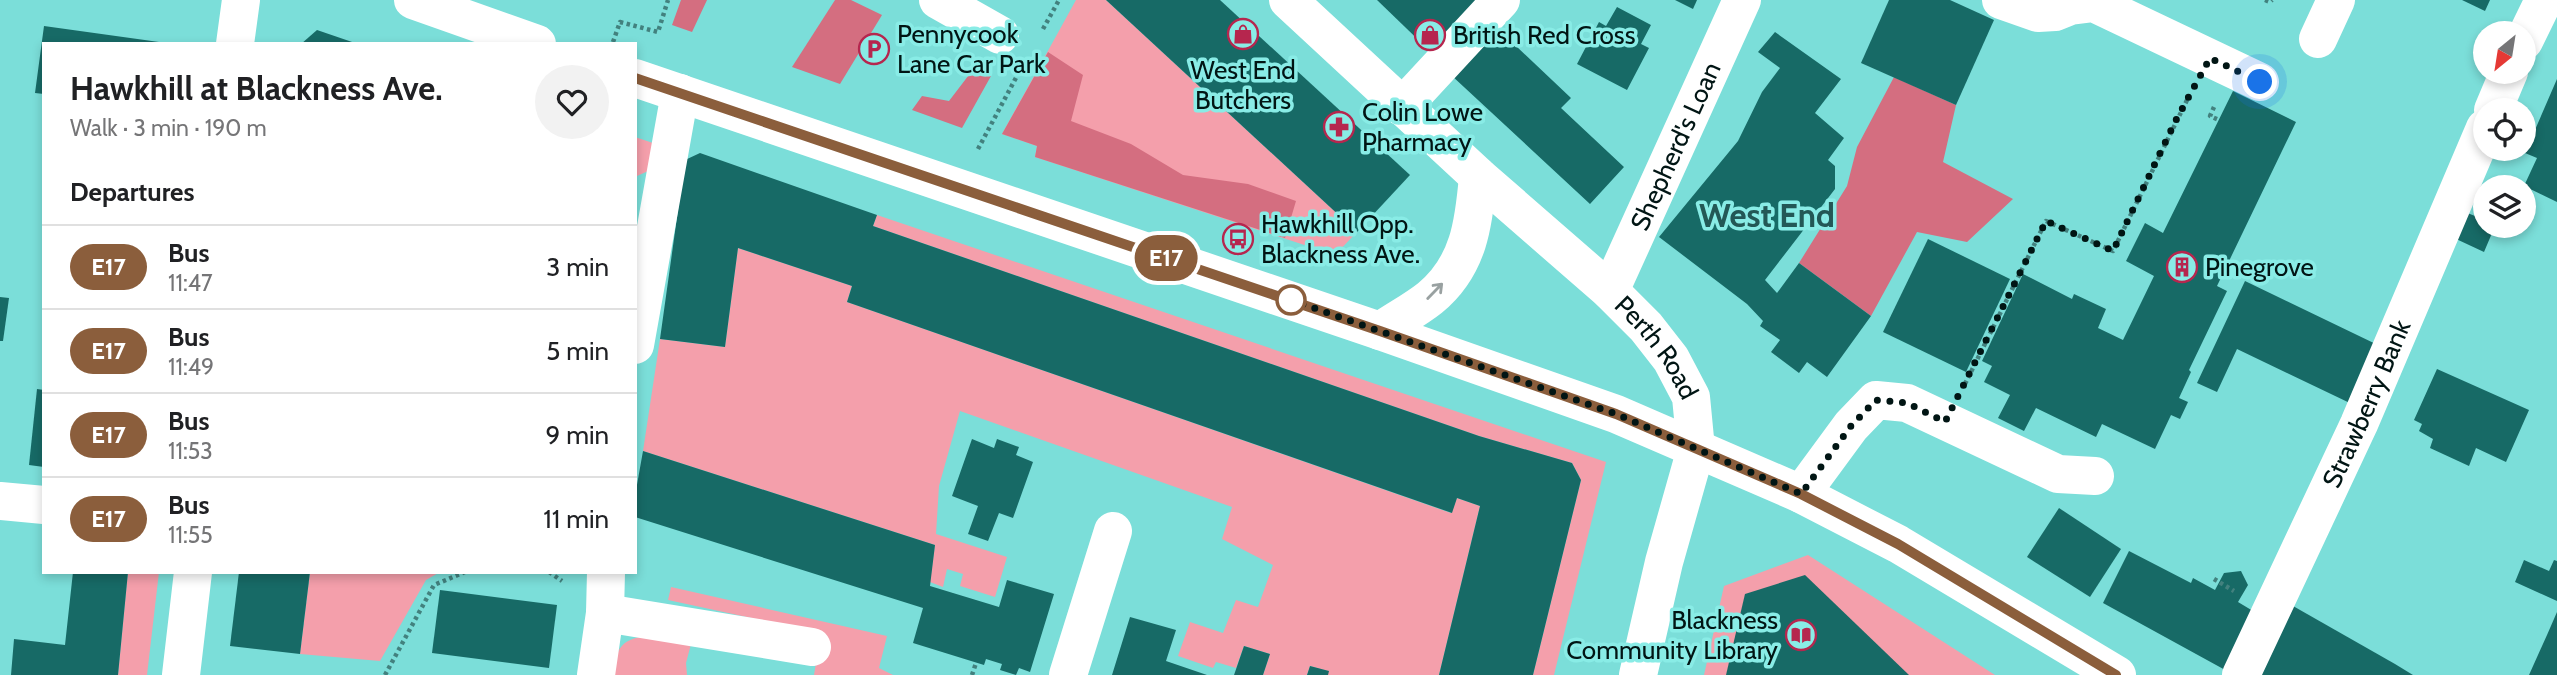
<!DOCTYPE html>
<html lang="en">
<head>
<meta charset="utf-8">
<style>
	:root { --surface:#fff; --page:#f2f2f2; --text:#202124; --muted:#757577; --line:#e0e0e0 }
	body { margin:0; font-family:Cabin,sans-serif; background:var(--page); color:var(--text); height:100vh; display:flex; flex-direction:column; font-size:26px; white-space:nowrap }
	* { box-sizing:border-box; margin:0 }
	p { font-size:23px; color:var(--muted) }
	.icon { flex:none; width:38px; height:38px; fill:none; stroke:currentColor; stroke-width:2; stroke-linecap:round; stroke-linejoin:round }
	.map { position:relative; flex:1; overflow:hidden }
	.sheet { position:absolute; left:42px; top:42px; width:595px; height:532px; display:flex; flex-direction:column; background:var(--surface); border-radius:0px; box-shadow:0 4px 10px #0003 }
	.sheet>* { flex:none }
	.badge { padding:0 14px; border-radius:23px; font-size:24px; line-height:46px }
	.needle { width:46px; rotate:210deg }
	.controls { position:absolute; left:2473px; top:21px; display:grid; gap:14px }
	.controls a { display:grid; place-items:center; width:63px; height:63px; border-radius:50%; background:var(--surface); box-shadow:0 4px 10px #0003; font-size:35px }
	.you { position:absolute; width:35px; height:35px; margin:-18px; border:5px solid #fff; border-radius:50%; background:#1a73e8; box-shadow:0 0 0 10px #1a73e833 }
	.map>.badge { position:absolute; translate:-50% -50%; box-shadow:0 0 0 4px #fff }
	h2 { padding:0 28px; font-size:26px; line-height:63px }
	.round { display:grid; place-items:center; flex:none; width:74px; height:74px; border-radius:37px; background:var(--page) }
	.summary { display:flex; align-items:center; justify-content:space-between; height:119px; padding:0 28px }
	h1 { font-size:33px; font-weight:700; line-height:52px }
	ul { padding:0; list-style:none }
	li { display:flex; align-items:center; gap:21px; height:84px; padding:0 28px; border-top:2px solid var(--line) }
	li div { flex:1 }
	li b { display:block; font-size:26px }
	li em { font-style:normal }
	li .badge { min-width:77px; font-weight:700; text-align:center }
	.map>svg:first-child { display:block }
	.green { fill:#f49fab }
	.forest { fill:#d46e80 }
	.building { fill:#176a66 }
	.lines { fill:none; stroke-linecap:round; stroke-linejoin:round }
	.path { stroke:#42817e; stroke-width:4.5; stroke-dasharray:3.5 3.5; stroke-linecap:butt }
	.minor { stroke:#fff; stroke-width:38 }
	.oneway { stroke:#99a1a1 }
	.line-casing { stroke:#fff; stroke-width:16 }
	.line { stroke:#8b5e3c; stroke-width:10 }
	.walk { stroke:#011514; stroke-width:7; stroke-dasharray:0 12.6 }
	.stop-dot { fill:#fff; stroke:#8b5e3c; stroke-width:3.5 }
	.labels { text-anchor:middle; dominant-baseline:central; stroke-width:7; stroke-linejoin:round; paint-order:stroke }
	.poi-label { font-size:26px; fill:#011514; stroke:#89ece6; text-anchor:start }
	.street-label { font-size:26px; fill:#011514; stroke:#89ece6 }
	.district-label { font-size:33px; font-weight:bold; fill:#235856; stroke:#89ece6 }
</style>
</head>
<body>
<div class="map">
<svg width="2557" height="675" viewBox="0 0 2557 675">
	<rect width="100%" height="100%" fill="#7bded9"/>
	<g class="green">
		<polygon points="1076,0 1106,0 1357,232 1335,255 1035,157 1037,146 1002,134"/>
		<polygon points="635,137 659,145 655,168 637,176 635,201"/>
		<polygon points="877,215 1606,462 1554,675 1533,675 1581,480 1572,463 1479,436 873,226"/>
		<polygon points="738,248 852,286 847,302 1451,513 1457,498 1480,506 1439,675 1328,675 1328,671 1310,666 1307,675 1263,675 1270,654 1244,646 1236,668 1216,662 1213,668 1178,656 1190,622 1223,633 1236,600 1258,607 1273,565 1222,539 1232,507 960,411 939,486 936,534 1007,557 995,597 960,586 963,574 947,569 943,587 930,582 935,545 643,451 660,339 725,347"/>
		<polygon points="1808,555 1995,675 1704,675 1724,586"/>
		<polygon points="128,572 159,572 147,675 118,675"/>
		<polygon points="310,572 440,572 426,580 380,661 300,654"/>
		<polygon points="671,587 887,636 879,668 893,675 814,675 821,633 668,600"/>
		<path d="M652,635L691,644L686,663L687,675H611C618,646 620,639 652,635Z"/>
	</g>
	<g class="forest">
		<polygon points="681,0 707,0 692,32 672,25"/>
		<polygon points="835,0 851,0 882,15 840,84 792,67"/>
		<polygon points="1048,52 1083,75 1071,121 1131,144 1183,175 1248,184 1296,201 1285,238 1035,157 1037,146 1002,134"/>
		<polygon points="975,67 991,76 962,128 912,110 922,96 949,101"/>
		<polygon points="1894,77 1956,105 1943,162 2013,199 1967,242 1917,232 1871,316 1799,263 1847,186 1857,147"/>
	</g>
	<g class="building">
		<polygon points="1106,0 1220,0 1410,175 1357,232"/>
		<polygon points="1377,0 1476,0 1434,55"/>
		<polygon points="1675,0 1697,0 1693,9"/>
		<polygon points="1889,0 1950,0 1994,20 1956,105 1861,63"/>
		<polygon points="2462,0 2490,0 2485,11"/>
		<polygon points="1617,7 1651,25 1641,44 1649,48 1627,90 1577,64 1599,22 1606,26"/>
		<polygon points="44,26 159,42 159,44 44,44 44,94 35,93"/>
		<polygon points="1496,27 1571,98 1561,108 1624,167 1590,204 1451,75"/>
		<polygon points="317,30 355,43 355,44 301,44"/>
		<polygon points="1775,32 1841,79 1815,113 1844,138 1828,160 1835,166 1835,189 1765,280 1777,293 1799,263 1871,316 1827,377 1807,362 1799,373 1771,352 1780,340 1760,326 1763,321 1747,304 1659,237 1738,141 1762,92 1780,68 1758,52"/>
		<polygon points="2557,79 2557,202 2524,186 2537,158 2525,153"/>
		<polygon points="2233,91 2296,122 2217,286 2227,291 2189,370 2191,372 2179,398 2188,402 2180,419 2171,415 2155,449 2102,424 2096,437 2036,408 2024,431 1998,418 2010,395 1984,382 1992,366 1982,361 2023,274 2072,299 2074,294 2106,309 2098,328 2123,340 2154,276 2126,261 2145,223 2163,233"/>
		<polygon points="700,153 877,215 873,226 1479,436 1572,463 1581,480 1533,675 1439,675 1480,506 1457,498 1452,513 847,302 852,286 738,248 725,347 660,339 685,160"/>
		<polygon points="2465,212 2485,220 2485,226 2495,226 2484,252 2454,238"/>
		<polygon points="1928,239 2010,279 1966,372 1883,332"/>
		<polygon points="2245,281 2382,347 2354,405 2237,349 2217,392 2197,383"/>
		<polygon points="0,297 9,298 3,341 0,341"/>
		<polygon points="2437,369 2529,410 2506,462 2476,448 2469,466 2430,448 2433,439 2419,431 2422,424 2414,420"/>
		<polygon points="37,389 44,390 44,467 29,465"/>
		<polygon points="972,439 994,448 997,439 1019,447 1016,455 1033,462 1013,518 999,513 988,541 968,534 978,506 952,496"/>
		<polygon points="643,451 935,545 930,586 999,607 1007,580 1054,594 1030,672 1019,668 1016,675 1000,670 1002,664 986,659 984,665 913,643 923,608 635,517 635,496"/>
		<polygon points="2059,508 2121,549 2090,597 2027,557"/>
		<polygon points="2129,551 2191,583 2193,578 2215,590 2224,573 2241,571 2248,585 2238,602 2258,614 2227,671 2103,603"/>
		<polygon points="2524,560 2549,571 2554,560 2557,561 2557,601 2515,582"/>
		<polygon points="73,572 128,572 118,675 11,675 14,639 65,645"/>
		<polygon points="239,572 310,572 300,654 230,646"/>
		<polygon points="1805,575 1909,675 1726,675 1745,594"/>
		<polygon points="440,590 557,605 549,668 432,653"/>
		<polygon points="2286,602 2395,664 2413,675 2253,675"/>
		<polygon points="2557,612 2557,675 2529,675 2547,635"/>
		<polygon points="1130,617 1176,630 1166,661 1207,675 1112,675"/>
		<polygon points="1244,646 1270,654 1263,675 1234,675"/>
		<polygon points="1310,666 1329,671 1328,675 1307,675"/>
	</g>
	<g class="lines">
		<g class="path">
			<polyline points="2265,0 2270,2 2272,0"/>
			<polyline points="1043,29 1059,0"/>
			<polyline points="613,42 620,22 658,32 668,0"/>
			<polyline points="2214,107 2210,116 2219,120"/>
			<polyline points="978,149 1018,74"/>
			<polyline points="1965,384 2046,221 2113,251 2189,96"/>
			<polyline points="549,572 562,581"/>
			<polyline points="2214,579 2234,591"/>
			<polyline points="385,675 434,585 465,572"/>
			<polyline points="972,675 976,663"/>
		</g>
		<g class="minor">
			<polyline points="413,0 537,44"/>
			<polyline points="938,0 1000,35"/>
			<path id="s1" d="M1288,0L1478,176L1610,291L1646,327L1671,359L1691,397L1696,449L1664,562L1638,675"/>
			<polyline points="2001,0 2038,13 2055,12 2070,6 2094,3 2260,82"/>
			<polyline points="2318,39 2336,0"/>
			<polyline points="2524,41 2544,0"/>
			<polyline points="235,44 241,0"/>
			<polyline points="635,78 1380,331 1616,414 1801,494 1898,544 2117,675"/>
			<polyline points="1402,107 1501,0"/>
			<polyline points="2493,110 2509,72"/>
			<path id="s2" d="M1610,291L1742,0"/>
			<path d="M1380,331C1396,320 1415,310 1430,298C1469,266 1474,223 1478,176"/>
			<polyline points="635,345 680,93"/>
			<polyline points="1801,494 1851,426 1876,400 1907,403 2058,474 2095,476"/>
			<polyline points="0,501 44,505"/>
			<polyline points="605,613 812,647"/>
			<polyline points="181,675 193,572"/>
			<polyline points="596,675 605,613 606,572"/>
			<polyline points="1068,675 1113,531"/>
			<path id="s3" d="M2241,675L2359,424L2485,128"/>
		</g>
	</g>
	<defs><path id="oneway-shaft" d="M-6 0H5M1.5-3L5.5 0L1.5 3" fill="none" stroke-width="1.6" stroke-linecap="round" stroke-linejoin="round" transform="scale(1.75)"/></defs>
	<use class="oneway" href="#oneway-shaft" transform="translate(1435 291) rotate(-46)"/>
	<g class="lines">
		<g class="line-casing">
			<polyline id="line" points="635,78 1380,331 1616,414 1801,494 1898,544 2116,675"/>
		</g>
		<use href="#line" class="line"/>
		<polyline class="walk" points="1291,300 1616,414 1801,494 1851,426 1876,400 1907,403 1945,422 2046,221 2113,251 2176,120 2210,58 2260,82"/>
	</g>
	<defs>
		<g id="shop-ring" transform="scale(1.575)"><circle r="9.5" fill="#89ece6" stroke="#b6264e" stroke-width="1.5"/><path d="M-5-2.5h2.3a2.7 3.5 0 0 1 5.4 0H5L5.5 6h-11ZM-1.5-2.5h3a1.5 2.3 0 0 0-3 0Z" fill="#b6264e"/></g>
		<g id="parking-ring" transform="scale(1.575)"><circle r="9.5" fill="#89ece6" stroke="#b6264e" stroke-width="1.5"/><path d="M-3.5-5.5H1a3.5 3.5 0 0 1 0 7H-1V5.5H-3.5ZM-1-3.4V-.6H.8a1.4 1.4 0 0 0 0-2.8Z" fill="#b6264e"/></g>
		<g id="pharmacy-ring" transform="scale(1.575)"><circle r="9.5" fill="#89ece6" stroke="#b6264e" stroke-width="1.5"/><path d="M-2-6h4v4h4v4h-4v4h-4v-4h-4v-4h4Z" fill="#b6264e"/></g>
		<g id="bus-ring" transform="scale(1.575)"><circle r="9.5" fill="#89ece6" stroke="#b6264e" stroke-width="1.5"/><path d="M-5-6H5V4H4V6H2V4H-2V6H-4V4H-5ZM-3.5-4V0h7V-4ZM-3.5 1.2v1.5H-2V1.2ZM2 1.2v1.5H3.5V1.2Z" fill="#b6264e"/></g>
		<g id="building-ring" transform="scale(1.575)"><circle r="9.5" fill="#89ece6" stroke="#b6264e" stroke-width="1.5"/><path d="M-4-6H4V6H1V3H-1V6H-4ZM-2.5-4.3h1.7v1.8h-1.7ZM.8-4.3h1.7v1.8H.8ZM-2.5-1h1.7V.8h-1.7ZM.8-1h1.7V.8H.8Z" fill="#b6264e"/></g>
		<g id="library-ring" transform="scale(1.575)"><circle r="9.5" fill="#89ece6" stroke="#b6264e" stroke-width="1.5"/><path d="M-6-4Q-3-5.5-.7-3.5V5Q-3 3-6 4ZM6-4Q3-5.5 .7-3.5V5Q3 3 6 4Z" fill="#b6264e"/></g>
	</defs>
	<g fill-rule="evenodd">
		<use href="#shop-ring" x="1243" y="34"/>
		<use href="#shop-ring" x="1430" y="35"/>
		<use href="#parking-ring" x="874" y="49"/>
		<use href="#pharmacy-ring" x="1339" y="127"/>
		<use href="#bus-ring" x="1238" y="239"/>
		<use href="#building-ring" x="2182" y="267"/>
		<use href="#library-ring" x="1801" y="635"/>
	</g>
	<circle class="stop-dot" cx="1291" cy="300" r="14"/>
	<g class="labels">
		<g class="poi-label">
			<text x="897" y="34">Pennycook<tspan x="897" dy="30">Lane Car Park</tspan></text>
			<text x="1453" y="35">British Red Cross</text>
			<text x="1243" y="70" text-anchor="middle">West End<tspan x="1243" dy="30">Butchers</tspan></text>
			<text x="1362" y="112">Colin Lowe<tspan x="1362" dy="30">Pharmacy</tspan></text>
			<text x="1261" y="224">Hawkhill Opp.<tspan x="1261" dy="30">Blackness Ave.</tspan></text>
			<text x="2205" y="267">Pinegrove</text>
			<text x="1778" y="620" text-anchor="end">Blackness<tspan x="1778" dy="30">Community Library</tspan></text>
		</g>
		<g class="street-label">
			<text stroke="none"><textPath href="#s2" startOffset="159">Shepherd's Loan</textPath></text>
			<text stroke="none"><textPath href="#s1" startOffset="508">Perth Road</textPath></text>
			<text stroke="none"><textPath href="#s3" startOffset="299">Strawberry Bank</textPath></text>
		</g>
		<g class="district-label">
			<text x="1767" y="215">West End</text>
		</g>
	</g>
</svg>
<div class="controls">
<a><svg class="needle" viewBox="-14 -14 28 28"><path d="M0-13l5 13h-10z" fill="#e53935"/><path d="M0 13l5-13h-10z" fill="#757577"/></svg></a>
<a><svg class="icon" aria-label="locate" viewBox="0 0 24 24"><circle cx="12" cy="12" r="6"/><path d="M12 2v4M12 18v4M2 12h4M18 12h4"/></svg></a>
<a><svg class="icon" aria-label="layers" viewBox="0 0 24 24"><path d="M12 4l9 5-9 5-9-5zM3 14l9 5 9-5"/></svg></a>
</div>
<div class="you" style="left:2260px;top:82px"></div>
<b class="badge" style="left:1166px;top:258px;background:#8b5e3c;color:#fff">E17</b>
<section class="sheet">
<div class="summary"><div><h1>Hawkhill at Blackness Ave.</h1><p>Walk · 3 min · 190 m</p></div><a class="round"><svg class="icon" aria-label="heart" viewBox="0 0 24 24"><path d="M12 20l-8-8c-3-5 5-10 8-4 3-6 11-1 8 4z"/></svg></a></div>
<h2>Departures</h2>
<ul>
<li><span class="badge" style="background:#8b5e3c;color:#fff">E17</span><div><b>Bus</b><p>11:47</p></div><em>3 min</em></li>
<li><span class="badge" style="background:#8b5e3c;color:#fff">E17</span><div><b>Bus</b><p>11:49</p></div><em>5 min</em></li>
<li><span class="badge" style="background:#8b5e3c;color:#fff">E17</span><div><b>Bus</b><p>11:53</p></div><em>9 min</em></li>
<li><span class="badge" style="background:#8b5e3c;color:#fff">E17</span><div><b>Bus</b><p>11:55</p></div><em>11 min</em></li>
</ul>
</section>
</div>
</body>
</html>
